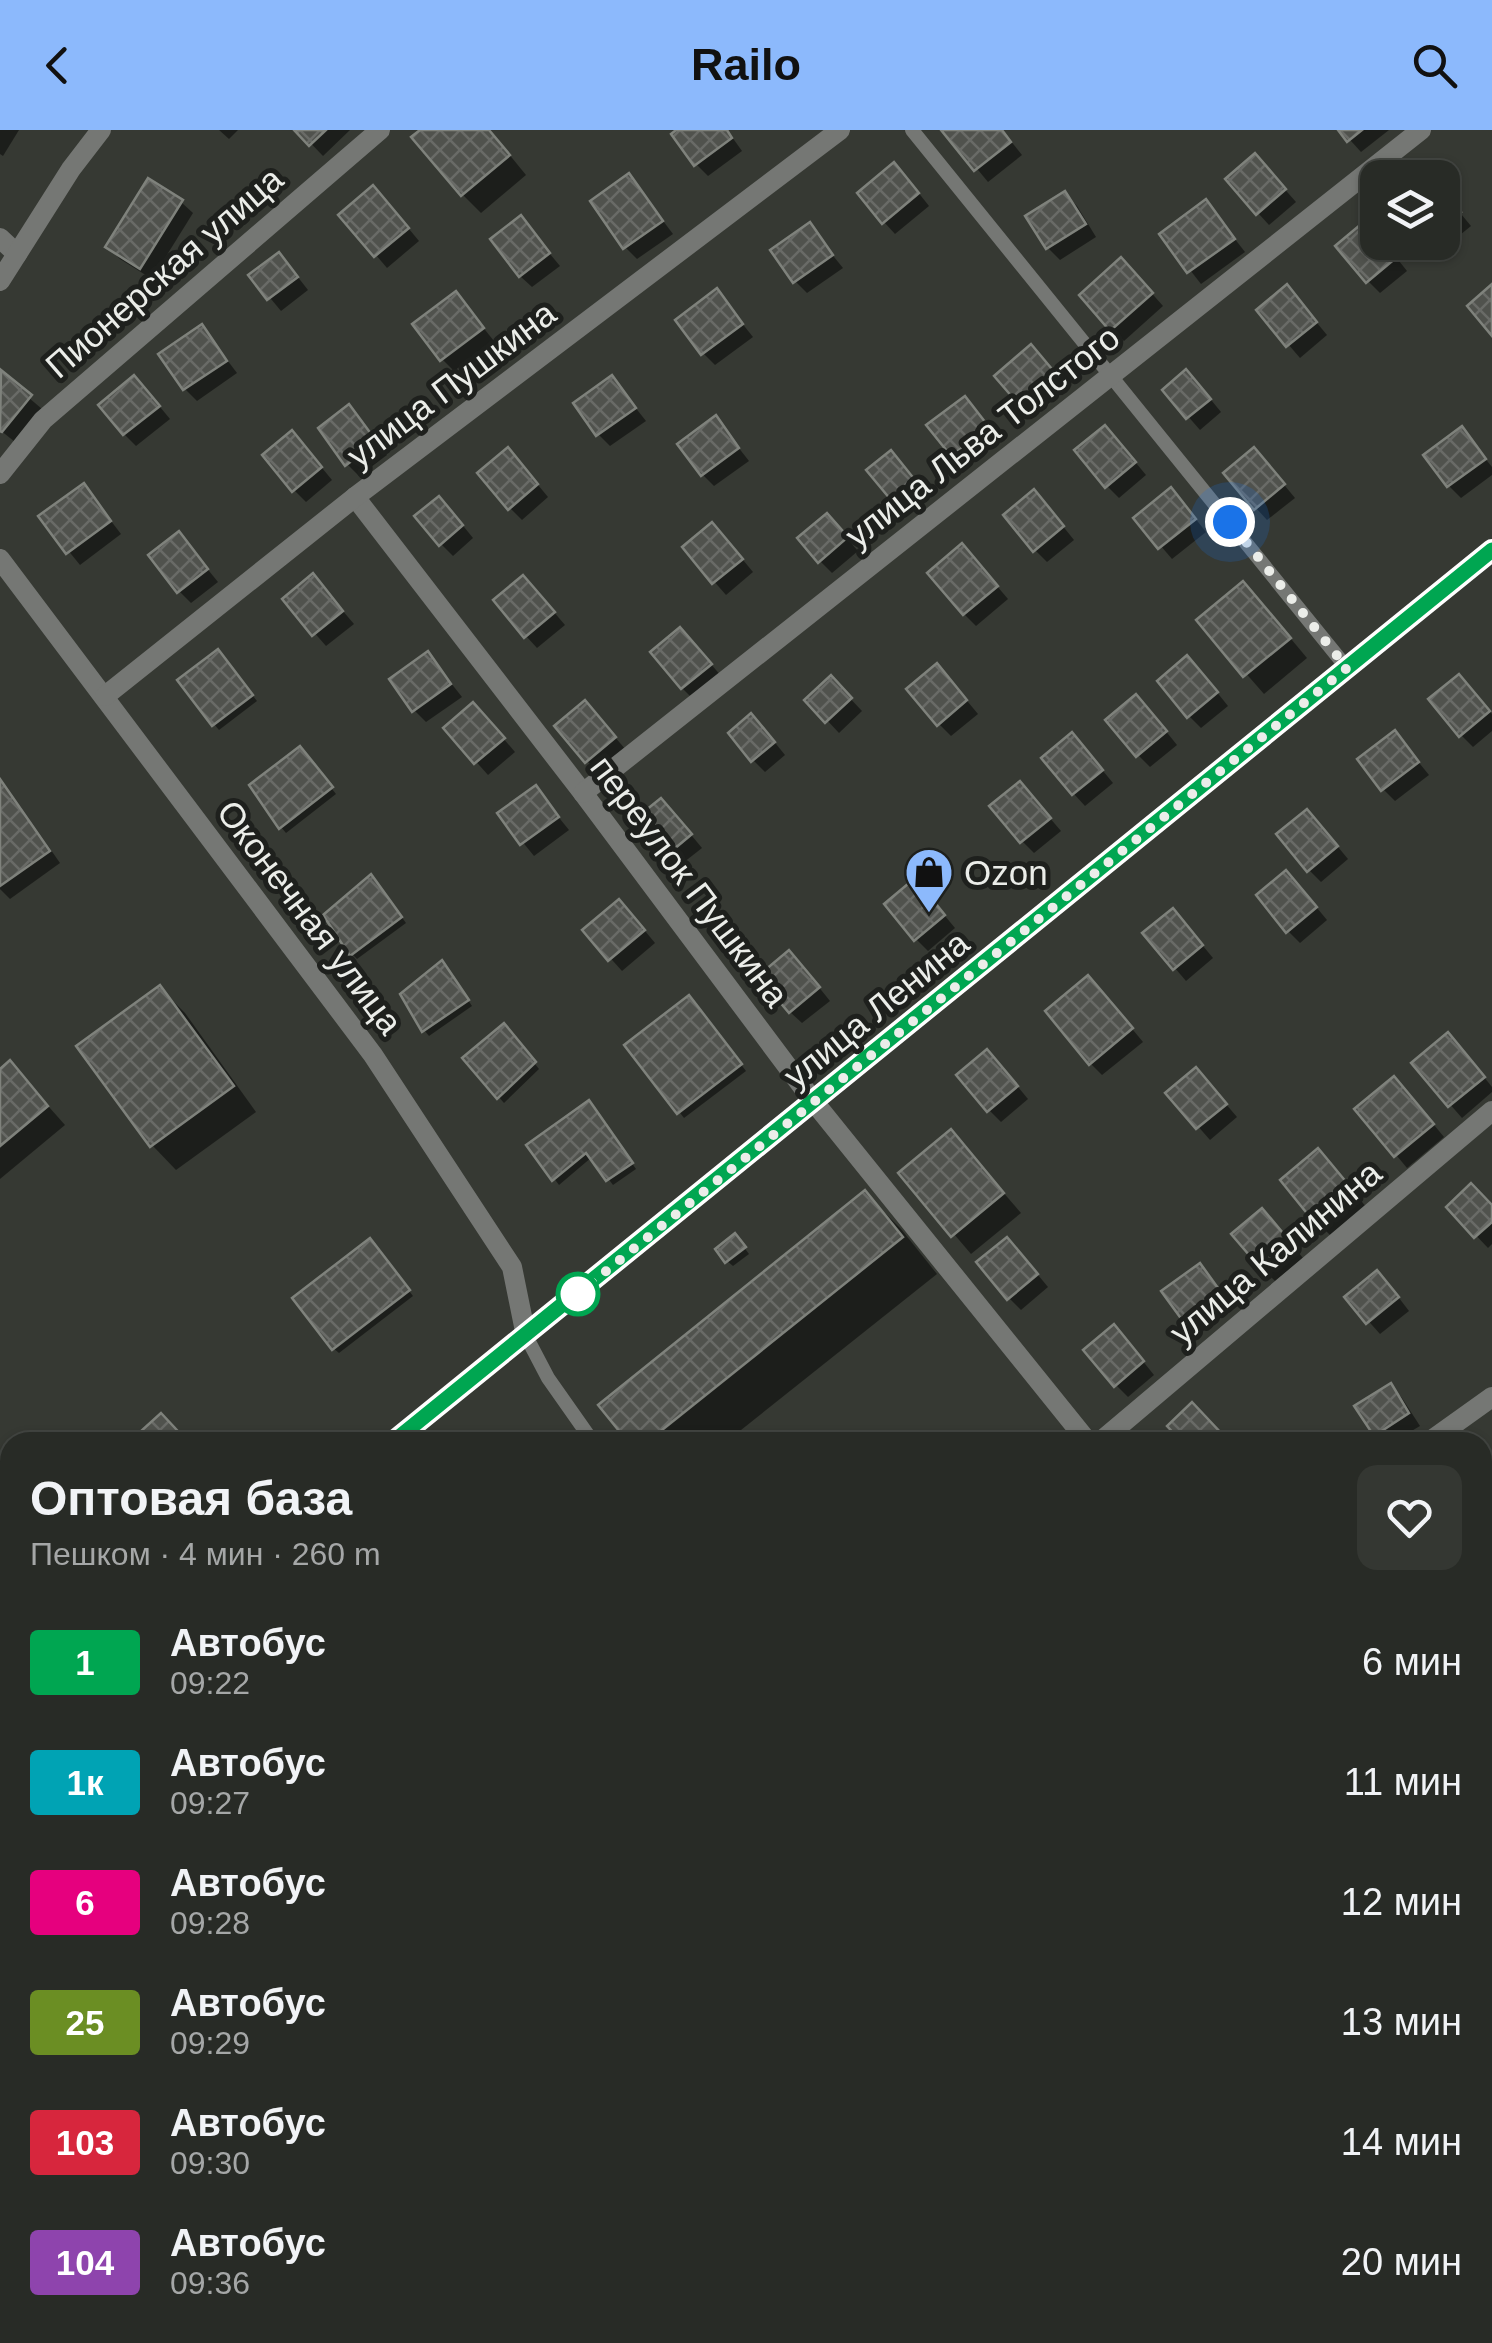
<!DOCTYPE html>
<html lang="ru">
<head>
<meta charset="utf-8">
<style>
	:root { --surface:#282b26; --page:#343732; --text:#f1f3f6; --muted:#a5a7a7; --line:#444743; --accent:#8cb9fc }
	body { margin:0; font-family:Helvetica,sans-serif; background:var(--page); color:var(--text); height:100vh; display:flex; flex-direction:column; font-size:38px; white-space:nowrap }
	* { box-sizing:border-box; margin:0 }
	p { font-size:32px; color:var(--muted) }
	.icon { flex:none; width:55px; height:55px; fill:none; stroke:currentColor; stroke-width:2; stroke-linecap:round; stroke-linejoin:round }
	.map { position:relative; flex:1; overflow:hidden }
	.side { position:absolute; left:0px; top:1302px; width:1492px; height:912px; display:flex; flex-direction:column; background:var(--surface); border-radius:30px 30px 0 0; box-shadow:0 2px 8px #0004,0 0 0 2px var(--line) }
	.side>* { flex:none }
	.badge { padding:0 20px; border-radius:8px; font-size:35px; line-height:65px }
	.controls { position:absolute; left:1360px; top:30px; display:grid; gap:20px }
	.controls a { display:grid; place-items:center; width:100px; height:100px; border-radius:20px; background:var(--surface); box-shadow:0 2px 8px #0004,0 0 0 2px var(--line); font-size:50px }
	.you { position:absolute; width:50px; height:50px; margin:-25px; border:8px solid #fff; border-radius:50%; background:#1a73e8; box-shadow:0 0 0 15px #1a73e833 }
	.map>.badge { position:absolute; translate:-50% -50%; box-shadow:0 0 0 5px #fff }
	.round { display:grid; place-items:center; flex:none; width:105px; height:105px; border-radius:20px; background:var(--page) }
	.summary { display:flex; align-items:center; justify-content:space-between; height:170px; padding:0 30px }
	h1 { font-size:48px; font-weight:700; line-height:75px }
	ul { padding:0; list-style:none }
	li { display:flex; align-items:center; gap:30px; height:120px; padding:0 30px }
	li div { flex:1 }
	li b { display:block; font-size:38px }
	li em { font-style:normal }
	li .badge { min-width:110px; font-weight:700; text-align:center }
	header { display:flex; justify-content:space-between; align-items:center; height:130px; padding:0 30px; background:var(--accent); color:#111; font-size:45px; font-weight:700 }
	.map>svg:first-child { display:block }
	.shadow { fill:#0007 }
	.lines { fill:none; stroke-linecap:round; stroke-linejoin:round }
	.river { stroke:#40659b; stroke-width:55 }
	.building { fill:url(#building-cross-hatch); stroke:#7f827c; stroke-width:2.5 }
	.service { stroke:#757774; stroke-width:14 }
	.minor { stroke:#757774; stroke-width:20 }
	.tertiary { stroke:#757774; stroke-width:20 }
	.line-casing { stroke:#fff; stroke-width:22 }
	.line { stroke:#00a651; stroke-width:15 }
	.walk { stroke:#ebede9; stroke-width:10; stroke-dasharray:0 18 }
	.stop-dot { fill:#fff; stroke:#00a651; stroke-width:5 }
	.labels { text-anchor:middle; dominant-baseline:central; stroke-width:10; stroke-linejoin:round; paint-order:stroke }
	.street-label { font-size:35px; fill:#ebede9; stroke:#1e201d }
	.poi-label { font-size:35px; fill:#ebede9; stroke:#1e201d; text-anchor:start }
</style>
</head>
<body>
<header><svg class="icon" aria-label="back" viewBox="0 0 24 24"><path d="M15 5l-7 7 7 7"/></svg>Railo<svg class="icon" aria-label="search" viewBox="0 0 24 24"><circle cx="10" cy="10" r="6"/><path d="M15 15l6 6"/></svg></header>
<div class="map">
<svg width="1492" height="2213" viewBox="0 0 1492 2213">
	<defs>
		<pattern id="building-cross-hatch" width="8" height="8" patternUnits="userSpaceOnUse" patternTransform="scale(2.5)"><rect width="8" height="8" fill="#50524d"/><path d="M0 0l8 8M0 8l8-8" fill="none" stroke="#696b67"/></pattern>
	</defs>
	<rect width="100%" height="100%" fill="#363933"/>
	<g class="shadow">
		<polygon points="0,0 19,0 3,26 0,24"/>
		<polygon points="219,0 238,0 229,9"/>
		<polygon points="298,0 350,0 323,26"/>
		<polygon points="424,0 489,0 526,45 481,83 463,65"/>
		<polygon points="680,0 727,0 742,21 708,46 696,34"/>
		<polygon points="945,0 1002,0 1022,25 988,52"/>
		<polygon points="1341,0 1389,0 1361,22"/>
		<polygon points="1266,38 1296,72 1269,95 1258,83"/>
		<polygon points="629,46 673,104 637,129 625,117"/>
		<polygon points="906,47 929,76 895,104 884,92"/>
		<polygon points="1442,61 1471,96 1444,118 1438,112 1442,112"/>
		<polygon points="1065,64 1077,76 1096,107 1060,130 1048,118"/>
		<polygon points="385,70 419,111 387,138 342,85"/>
		<polygon points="181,72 193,83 152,149 120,129 108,117"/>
		<polygon points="1206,72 1245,122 1201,154 1162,104"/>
		<polygon points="521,89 560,136 532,157 520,146"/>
		<polygon points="809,96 843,138 807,163 795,151"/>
		<polygon points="1378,112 1384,112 1407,141 1380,163 1368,151"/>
		<polygon points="290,137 308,160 281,181 252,146"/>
		<polygon points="1133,142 1163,176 1124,211 1112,199"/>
		<polygon points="717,162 753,207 715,235 703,223"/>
		<polygon points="456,164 494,211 454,241 442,229"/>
		<polygon points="1298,170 1327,205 1300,228 1259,180"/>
		<polygon points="202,197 237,243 197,271 185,259"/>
		<polygon points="1043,230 1067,258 1034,286 1022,275"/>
		<polygon points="1,244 42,279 15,312 0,300"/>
		<polygon points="612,248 646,291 610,316 598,304"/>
		<polygon points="1198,254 1221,282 1200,300 1165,260"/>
		<polygon points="146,260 170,289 136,316 124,304"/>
		<polygon points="349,278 387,325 359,346 347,334"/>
		<polygon points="976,281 999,311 965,337 930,295"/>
		<polygon points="716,289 749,331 714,356 702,344"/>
		<polygon points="1462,300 1492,337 1492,345 1461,368 1449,356"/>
		<polygon points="1117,310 1146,345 1119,368 1107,356"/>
		<polygon points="304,316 332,350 306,372 294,360"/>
		<polygon points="519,332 548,367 522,390 510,378"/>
		<polygon points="1266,333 1295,368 1267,390 1256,378"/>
		<polygon points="902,335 926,363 904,380 892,368"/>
		<polygon points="84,356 121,404 80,435 41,387"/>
		<polygon points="1183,373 1206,402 1172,429 1137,388"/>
		<polygon points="1045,374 1074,410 1047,432 1035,420"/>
		<polygon points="451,381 473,408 453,426 441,414"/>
		<polygon points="838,398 858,421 832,443 820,431"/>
		<polygon points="179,404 218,452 191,473 179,461"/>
		<polygon points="724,407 753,442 726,465 685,418"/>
		<polygon points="974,429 1008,469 976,496 964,484"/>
		<polygon points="324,459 354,494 326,516 285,469"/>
		<polygon points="535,460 565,495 537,518 526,506"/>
		<polygon points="1261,473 1307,528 1264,564 1200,491"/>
		<polygon points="692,512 722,547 694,570 682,558"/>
		<polygon points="428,524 462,567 426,592 414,580"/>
		<polygon points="223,528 257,571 219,600 214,594"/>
		<polygon points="1199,540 1228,576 1201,598 1189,586"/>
		<polygon points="831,548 862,581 839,603 808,570"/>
		<polygon points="948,548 978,584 951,606 939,594"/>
		<polygon points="1471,559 1492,584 1492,601 1473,617 1461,605"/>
		<polygon points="1148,579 1177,615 1150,637 1138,625"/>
		<polygon points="597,586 626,620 599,643 587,631"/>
		<polygon points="485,587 515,622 488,645 446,598"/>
		<polygon points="763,598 785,625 765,642 753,630"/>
		<polygon points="1395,603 1429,645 1395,671 1383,659"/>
		<polygon points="1084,618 1113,653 1085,676 1074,664"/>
		<polygon points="305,625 336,664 286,703 281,697"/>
		<polygon points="0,647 60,733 10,769 0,759"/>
		<polygon points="535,658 569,700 534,726 500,684"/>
		<polygon points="1031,666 1061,701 1034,723 1022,711"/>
		<polygon points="673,683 702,718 674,740 662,729"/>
		<polygon points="1319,694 1348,729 1321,752 1309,740"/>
		<polygon points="376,752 406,793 357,829 352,824"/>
		<polygon points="1298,755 1327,790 1300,813 1288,801"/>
		<polygon points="926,763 955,798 928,821 916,809"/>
		<polygon points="631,784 655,813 622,841 586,801"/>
		<polygon points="1184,793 1213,828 1186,851 1146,804"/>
		<polygon points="801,835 830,871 802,893 790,882"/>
		<polygon points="447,838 472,876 429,906 424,900"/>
		<polygon points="160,858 185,883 256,982 176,1040 152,1015"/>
		<polygon points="1100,860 1143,912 1102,945 1090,933"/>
		<polygon points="694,873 746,941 684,988 628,915"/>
		<polygon points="509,901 539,939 504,973 465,928"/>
		<polygon points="1460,917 1492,957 1492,962 1462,988 1414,933"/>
		<polygon points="10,933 65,995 0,1049 0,942"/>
		<polygon points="999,934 1028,969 1001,992 989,980"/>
		<polygon points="1207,952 1237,987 1210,1010 1169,963"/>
		<polygon points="1406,961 1444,1007 1407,1038 1358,979"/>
		<polygon points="594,978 636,1039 613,1055 592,1027 559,1055 530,1016"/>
		<polygon points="951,1002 1021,1083 971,1124 902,1043"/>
		<polygon points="1330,1033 1367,1078 1332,1107 1320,1095"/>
		<polygon points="865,1063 901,1099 937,1144 726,1312 632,1312 602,1275"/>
		<polygon points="1449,1077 1492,1077 1492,1114 1488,1118"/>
		<polygon points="1274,1093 1303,1128 1275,1151 1263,1139"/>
		<polygon points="740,1112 749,1124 733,1136 727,1131"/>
		<polygon points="375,1117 413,1166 339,1223 333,1218"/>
		<polygon points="1019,1122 1048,1157 1021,1180 1009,1168"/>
		<polygon points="1199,1136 1234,1178 1199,1204 1187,1192"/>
		<polygon points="1389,1155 1409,1181 1380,1204 1347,1167"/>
		<polygon points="1125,1209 1154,1245 1128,1267 1116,1255"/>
		<polygon points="1391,1256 1402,1268 1420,1296 1393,1312 1384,1312 1376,1304"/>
		<polygon points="1192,1275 1228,1312 1186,1312 1170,1296"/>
		<polygon points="0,1324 10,1334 10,1417 0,1424"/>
		<polygon points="10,1469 10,1552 0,1542 0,1477"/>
		<polygon points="1487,1629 1492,1635 1492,1698 1486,1701 1482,1698 1482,1631"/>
		<polygon points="1492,1745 1492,1818 1482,1809 1482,1750"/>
		<polygon points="0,1875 10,1887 10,1929 0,1937"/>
		<polygon points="10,2198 10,2205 138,2205 128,2213 0,2213 0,2206"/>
	</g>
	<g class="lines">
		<g class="river">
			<polyline points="1482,2025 1492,2021"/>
			<polyline points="1246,2213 1255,2205"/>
		</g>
	</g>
	<g class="building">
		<polygon points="294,0 326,0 309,16"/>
		<polygon points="420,0 489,0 510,25 461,66 411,7"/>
		<polygon points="676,0 727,0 732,8 694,36 671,4"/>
		<polygon points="941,0 1002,0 1011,12 974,41"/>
		<polygon points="1338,0 1362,0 1347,12"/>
		<polygon points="1255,23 1286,59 1256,85 1225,49"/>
		<polygon points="894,32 919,63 882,94 857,63"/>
		<polygon points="629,43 663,91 623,119 590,71"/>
		<polygon points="148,48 183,70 140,139 105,117"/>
		<polygon points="373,55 409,98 374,127 338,85"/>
		<polygon points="1442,60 1461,82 1442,98"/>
		<polygon points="1065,61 1086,94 1046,119 1025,86"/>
		<polygon points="1206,69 1235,109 1187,143 1159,104"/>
		<polygon points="521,85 550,123 519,147 490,109"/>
		<polygon points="1366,90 1378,104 1378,112 1385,112 1397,127 1366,153 1335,116"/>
		<polygon points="810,92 833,125 793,153 770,120"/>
		<polygon points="279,122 298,147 267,170 248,145"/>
		<polygon points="1121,127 1153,163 1110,201 1079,165"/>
		<polygon points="1287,154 1317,192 1286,217 1256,180"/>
		<polygon points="1492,154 1492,206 1467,176"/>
		<polygon points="717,158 743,194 701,225 675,190"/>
		<polygon points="456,161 484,198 440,231 412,194"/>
		<polygon points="202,194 227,231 183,260 158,224"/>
		<polygon points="1031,214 1057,245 1020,276 994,246"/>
		<polygon points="1186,239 1211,269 1186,289 1162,260"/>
		<polygon points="1,240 32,265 2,302 0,301"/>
		<polygon points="134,245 160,276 123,305 98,275"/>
		<polygon points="612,245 636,278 596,306 573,273"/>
		<polygon points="965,266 989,297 951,326 926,295"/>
		<polygon points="349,274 377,312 345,336 318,298"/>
		<polygon points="716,285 739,318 701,346 677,314"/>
		<polygon points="1105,295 1136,332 1105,358 1074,320"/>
		<polygon points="1462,296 1486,329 1447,357 1423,325"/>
		<polygon points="292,300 322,337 292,362 262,325"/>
		<polygon points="508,317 538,354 508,380 477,343"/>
		<polygon points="1254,317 1285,354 1254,380 1223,343"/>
		<polygon points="891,320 915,350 891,370 866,340"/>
		<polygon points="84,353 111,391 66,424 38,386"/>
		<polygon points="1171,357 1196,389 1158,419 1133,388"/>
		<polygon points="1034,359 1064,396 1033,422 1003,385"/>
		<polygon points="439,366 463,395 439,416 414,386"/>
		<polygon points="827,383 848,407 818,433 797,408"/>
		<polygon points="712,392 743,429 712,454 682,417"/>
		<polygon points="179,401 208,439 177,463 148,425"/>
		<polygon points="962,413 998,456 963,485 927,443"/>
		<polygon points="313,443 343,481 312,506 282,469"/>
		<polygon points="523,445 555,482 524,508 493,470"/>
		<polygon points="1243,451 1291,508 1243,547 1196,490"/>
		<polygon points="680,497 712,534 681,559 650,522"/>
		<polygon points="218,519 253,565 212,596 177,550"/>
		<polygon points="428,521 451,554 412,582 389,549"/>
		<polygon points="1187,525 1218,562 1187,588 1157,551"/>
		<polygon points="937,533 967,570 937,596 906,559"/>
		<polygon points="1459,544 1490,581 1459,607 1428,569"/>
		<polygon points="831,545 852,568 825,593 804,570"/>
		<polygon points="1136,564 1167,601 1136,627 1105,590"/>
		<polygon points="585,570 616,607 585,633 554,596"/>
		<polygon points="473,572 505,608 474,634 443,598"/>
		<polygon points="751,583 775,612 751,632 728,603"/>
		<polygon points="1395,600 1419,632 1381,661 1357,629"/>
		<polygon points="1072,602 1103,640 1072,665 1041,628"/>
		<polygon points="300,616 333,657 279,699 249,655"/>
		<polygon points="0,649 50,721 0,756"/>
		<polygon points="1020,651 1051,688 1020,713 989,676"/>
		<polygon points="536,655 559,687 520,715 497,683"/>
		<polygon points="661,668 692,704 661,730 630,693"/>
		<polygon points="1307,679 1338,716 1307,742 1276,704"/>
		<polygon points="1286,740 1317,777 1286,803 1256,765"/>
		<polygon points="371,744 402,787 350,826 323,785"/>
		<polygon points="915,748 945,785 914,811 884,774"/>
		<polygon points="619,769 645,800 608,831 582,800"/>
		<polygon points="1173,778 1203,815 1173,840 1142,803"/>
		<polygon points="789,820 820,857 789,883 758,846"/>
		<polygon points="442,830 469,870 422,902 400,864"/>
		<polygon points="1088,845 1133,898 1089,935 1045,881"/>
		<polygon points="160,855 234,956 150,1017 76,916"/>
		<polygon points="689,865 742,934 677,984 624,915"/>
		<polygon points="504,893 536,932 497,969 462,928"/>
		<polygon points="1448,902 1485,947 1448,977 1411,933"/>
		<polygon points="987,919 1018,956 987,982 956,945"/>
		<polygon points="10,930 48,976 0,1016 0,939"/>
		<polygon points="1196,937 1227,974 1196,999 1165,963"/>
		<polygon points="1394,946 1434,994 1394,1027 1354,979"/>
		<polygon points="589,970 633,1033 606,1051 586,1023 552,1051 526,1015"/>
		<polygon points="951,999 1004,1063 951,1107 898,1043"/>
		<polygon points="1318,1018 1357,1065 1318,1097 1280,1050"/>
		<polygon points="1471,1053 1492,1075 1492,1092 1474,1108 1446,1077"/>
		<polygon points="865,1060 903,1107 647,1312 628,1312 598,1275"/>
		<polygon points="1262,1078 1293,1115 1262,1140 1231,1104"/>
		<polygon points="735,1103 746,1117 725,1133 715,1119"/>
		<polygon points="1007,1107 1038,1144 1007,1170 976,1132"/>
		<polygon points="370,1108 410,1160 332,1220 292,1168"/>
		<polygon points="1200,1133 1223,1165 1185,1194 1161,1161"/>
		<polygon points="1377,1140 1399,1167 1366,1194 1344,1167"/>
		<polygon points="1114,1194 1144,1231 1114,1257 1083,1220"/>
		<polygon points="1391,1253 1409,1283 1374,1306 1354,1276"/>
		<polygon points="1192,1272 1221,1303 1211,1312 1182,1312 1167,1296"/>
		<polygon points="161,1283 188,1312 129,1312"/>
		<polygon points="0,1324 10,1338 10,1386 0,1393"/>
		<polygon points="1492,1332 1492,1398 1482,1385 1482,1339"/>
		<polygon points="10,1466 10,1532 0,1540 0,1474"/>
		<polygon points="1487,1626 1492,1636 1492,1681 1482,1685 1482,1629"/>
		<polygon points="10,1728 10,1834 0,1821 0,1737"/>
		<polygon points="1492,1742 1492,1803 1482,1808 1482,1747"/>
		<polygon points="0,1874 10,1887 10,1908 0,1916"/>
		<polygon points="10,2195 10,2205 82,2205 71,2213 0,2213 0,2202"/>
	</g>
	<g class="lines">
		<g class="service">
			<polyline points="912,0 1347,538"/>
			<polyline points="526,1206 548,1248 593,1312"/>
		</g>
		<g class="minor">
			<polyline points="0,108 17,124"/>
			<polyline points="0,151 71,39 101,0"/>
			<polyline points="0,344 43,290 380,0"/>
			<polyline points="355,367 583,663 814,972 1088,1312"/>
			<polyline points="0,429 373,925 512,1137 526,1206"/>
			<polyline points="105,566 355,367 840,0"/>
			<polyline points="583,663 1421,0"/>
			<polyline points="1100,1312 1492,981"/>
			<polyline points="1429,1312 1492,1267"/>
			<polyline points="1482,1727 1492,1724"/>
			<polyline points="1482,2190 1492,2185"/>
			<polyline points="724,2213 732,2205"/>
			<polyline points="1442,2213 1456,2205"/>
		</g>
		<g class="tertiary">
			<polyline points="393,1312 1492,420"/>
			<polyline points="0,1634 10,1626"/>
		</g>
	</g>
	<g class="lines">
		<g class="line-casing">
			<polyline id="line" points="393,1312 1492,420"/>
		</g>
		<use href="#line" class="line"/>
		<polyline class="walk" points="578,1164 1347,538 1230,392"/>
	</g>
	<defs>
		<g id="shop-pin" transform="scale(2.5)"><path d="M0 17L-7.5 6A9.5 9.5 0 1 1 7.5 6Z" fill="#8cb9fc" stroke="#1e201d"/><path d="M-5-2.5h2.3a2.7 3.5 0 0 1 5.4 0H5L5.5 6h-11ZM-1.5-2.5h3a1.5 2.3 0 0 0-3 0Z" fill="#111"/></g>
	</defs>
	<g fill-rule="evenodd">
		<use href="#shop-pin" x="929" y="742"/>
	</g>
	<circle class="stop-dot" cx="578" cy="1164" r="20"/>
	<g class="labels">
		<g class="street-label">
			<text transform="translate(164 142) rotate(-41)">Пионерская улица</text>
			<text transform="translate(451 254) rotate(-37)">улица Пушкина</text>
			<text transform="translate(982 306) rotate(-38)">улица Льва Толстого</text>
			<text transform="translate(690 751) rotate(53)">переулок Пушкина</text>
			<text transform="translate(310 787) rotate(53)">Оконечная улица</text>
			<text transform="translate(876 879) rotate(-39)">улица Ленина</text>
			<text transform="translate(1275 1122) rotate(-40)">улица Калинина</text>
		</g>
		<g class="poi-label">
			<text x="964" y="742">Ozon</text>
		</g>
	</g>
</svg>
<div class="controls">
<a><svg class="icon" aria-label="layers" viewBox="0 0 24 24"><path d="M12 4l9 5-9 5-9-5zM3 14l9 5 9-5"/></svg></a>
</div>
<div class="you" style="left:1230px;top:392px"></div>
<section class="side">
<div class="summary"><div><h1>Оптовая база</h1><p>Пешком · 4 мин · 260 m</p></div><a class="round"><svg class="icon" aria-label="heart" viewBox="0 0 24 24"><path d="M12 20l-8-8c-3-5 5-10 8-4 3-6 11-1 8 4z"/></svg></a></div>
<ul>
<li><span class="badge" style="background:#00a651;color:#fff">1</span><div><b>Автобус</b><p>09:22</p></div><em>6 мин</em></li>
<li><span class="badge" style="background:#00a3b4;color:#fff">1к</span><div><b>Автобус</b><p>09:27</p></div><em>11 мин</em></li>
<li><span class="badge" style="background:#e6007e;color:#fff">6</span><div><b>Автобус</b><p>09:28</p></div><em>12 мин</em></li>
<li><span class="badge" style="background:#6b8e23;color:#fff">25</span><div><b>Автобус</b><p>09:29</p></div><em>13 мин</em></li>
<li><span class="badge" style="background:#d7263d;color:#fff">103</span><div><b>Автобус</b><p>09:30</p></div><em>14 мин</em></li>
<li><span class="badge" style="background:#8e44ad;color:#fff">104</span><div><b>Автобус</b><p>09:36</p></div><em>20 мин</em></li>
</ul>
</section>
</div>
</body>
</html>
